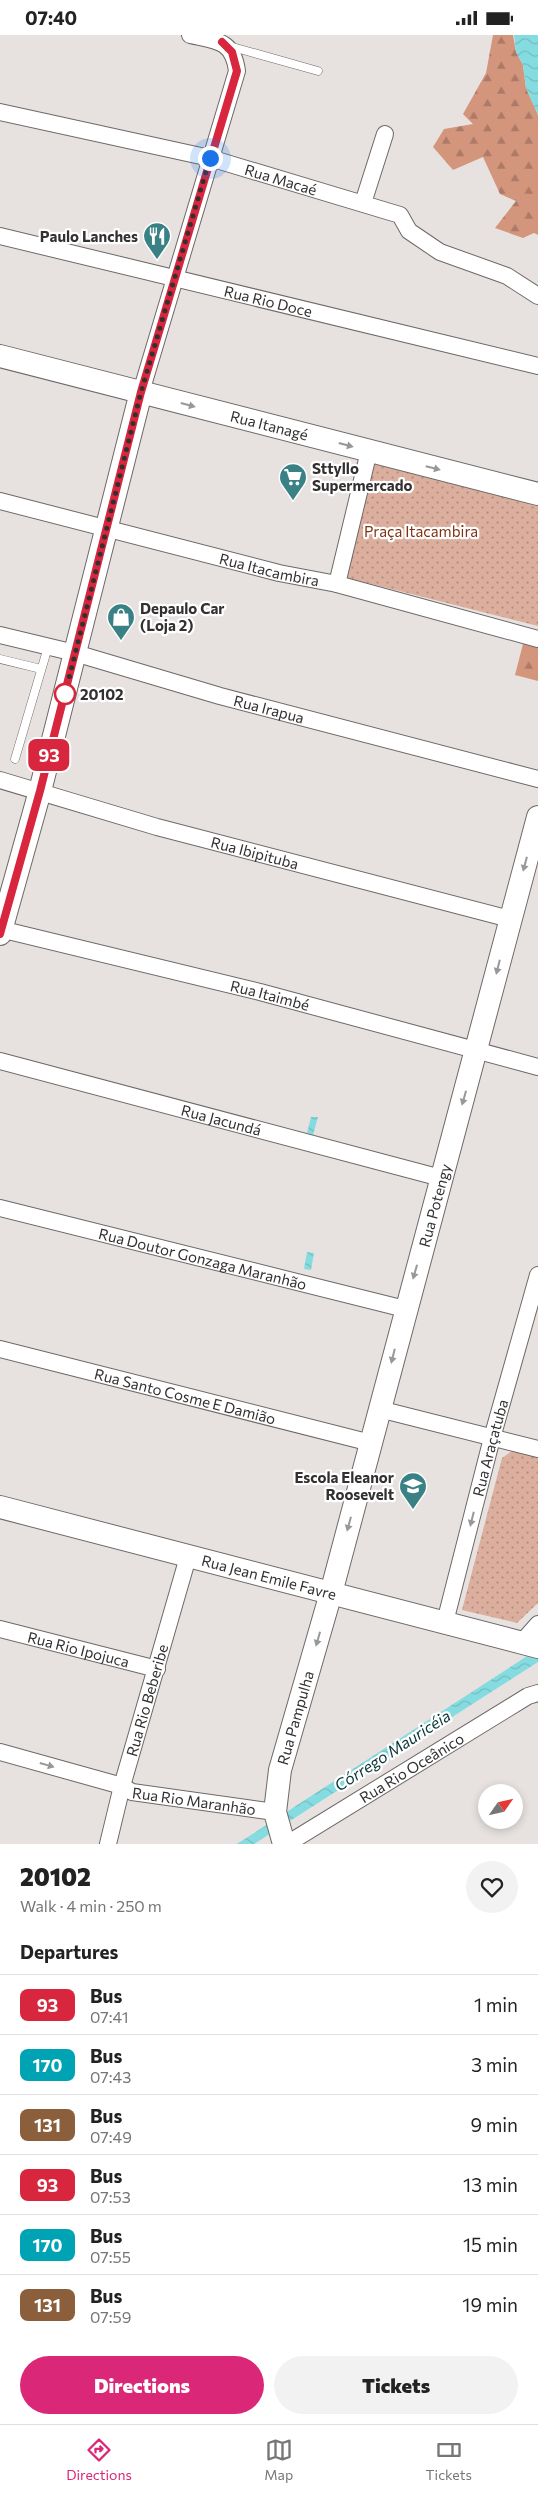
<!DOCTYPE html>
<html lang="en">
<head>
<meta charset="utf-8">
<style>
	:root { --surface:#fff; --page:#f2f2f2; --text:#222; --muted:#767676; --line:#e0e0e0; --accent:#db2777 }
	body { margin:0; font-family:Commissioner,sans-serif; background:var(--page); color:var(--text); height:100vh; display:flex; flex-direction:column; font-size:19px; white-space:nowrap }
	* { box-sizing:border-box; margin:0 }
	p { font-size:16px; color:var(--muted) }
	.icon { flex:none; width:28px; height:28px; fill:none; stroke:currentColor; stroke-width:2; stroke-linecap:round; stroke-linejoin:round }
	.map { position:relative; height:1809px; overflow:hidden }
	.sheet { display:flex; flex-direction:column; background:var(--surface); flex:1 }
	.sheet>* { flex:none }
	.badge { padding:0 10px; border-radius:8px; font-size:18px; line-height:32px }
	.needle { width:32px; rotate:56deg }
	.controls { position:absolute; left:478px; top:1749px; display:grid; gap:10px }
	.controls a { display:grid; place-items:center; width:45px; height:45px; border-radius:50%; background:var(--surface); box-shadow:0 2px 8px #0003; font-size:25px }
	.you { position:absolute; width:25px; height:25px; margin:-12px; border:4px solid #fff; border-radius:50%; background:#1a73e8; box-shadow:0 0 0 8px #1a73e833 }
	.map>.badge { position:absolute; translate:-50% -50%; box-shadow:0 0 0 2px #fff }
	h2 { padding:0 20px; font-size:19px; line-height:45px }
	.round { display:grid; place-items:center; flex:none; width:52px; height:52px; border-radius:26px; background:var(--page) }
	.overview { display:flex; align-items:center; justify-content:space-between; height:85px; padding:0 20px }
	h1 { font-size:24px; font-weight:800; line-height:38px }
	.action { display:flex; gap:10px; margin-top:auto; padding:10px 20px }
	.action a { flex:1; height:58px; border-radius:30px; background:var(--accent); color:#fff; font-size:20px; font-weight:800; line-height:58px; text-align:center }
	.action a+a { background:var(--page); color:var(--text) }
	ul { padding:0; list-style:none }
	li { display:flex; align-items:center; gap:15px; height:60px; padding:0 20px; border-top:1px solid var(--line) }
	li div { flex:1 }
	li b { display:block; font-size:19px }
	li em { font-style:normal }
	li .badge { min-width:55px; font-weight:700; text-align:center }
	.status { display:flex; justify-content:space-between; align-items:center; height:35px; padding:0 25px; background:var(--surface); direction:ltr }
	.status svg { height:14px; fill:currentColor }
	.tabs { display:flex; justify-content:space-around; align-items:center; height:70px; border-top:1px solid var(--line); background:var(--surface); font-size:14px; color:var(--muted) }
	.tabs a { display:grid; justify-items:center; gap:2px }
	.tabs .active { color:var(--accent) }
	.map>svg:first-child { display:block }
	.forest { fill:url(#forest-firs) }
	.park { fill:url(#park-dots) }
	.water { fill:url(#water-waves) }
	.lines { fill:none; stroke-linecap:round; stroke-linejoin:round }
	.lane-casing { stroke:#6e6967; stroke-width:9 }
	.street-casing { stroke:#6e6967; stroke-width:18 }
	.secondary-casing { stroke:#6e6967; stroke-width:24 }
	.lane { stroke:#fff; stroke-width:8 }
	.street { stroke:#fff; stroke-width:16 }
	.secondary { stroke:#fff; stroke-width:22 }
	.oneway { fill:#989898 }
	.line-casing { stroke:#fff; stroke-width:11 }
	.line { stroke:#d7263d; stroke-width:8 }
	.walk { stroke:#323030; stroke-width:5; stroke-dasharray:0 9 }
	.stop-dot { fill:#fff; stroke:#d7263d; stroke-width:2.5 }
	.labels { text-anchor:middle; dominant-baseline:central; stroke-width:4.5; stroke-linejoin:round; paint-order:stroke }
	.street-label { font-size:15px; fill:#323030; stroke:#fff }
	.poi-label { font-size:15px; font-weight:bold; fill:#323030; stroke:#fff; text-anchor:end }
	.park-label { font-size:15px; fill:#7e3211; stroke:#fff }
	.stop-label { font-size:15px; font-weight:bold; fill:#323030; stroke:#fff; text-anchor:start }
	.water-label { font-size:16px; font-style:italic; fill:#093537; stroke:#fff }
</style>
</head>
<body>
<div class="status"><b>07:40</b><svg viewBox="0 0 49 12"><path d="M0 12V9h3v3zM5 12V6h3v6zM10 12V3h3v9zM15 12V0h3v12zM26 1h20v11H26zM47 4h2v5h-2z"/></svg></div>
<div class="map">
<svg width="538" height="1809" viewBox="0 0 538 1809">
	<defs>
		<pattern id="forest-firs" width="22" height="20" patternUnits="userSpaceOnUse" patternTransform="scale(1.25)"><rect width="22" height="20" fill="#d4957d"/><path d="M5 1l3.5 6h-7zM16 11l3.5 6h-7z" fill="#ad7a67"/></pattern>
		<pattern id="park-dots" width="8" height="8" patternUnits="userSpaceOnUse" patternTransform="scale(1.25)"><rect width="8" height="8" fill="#dbae9d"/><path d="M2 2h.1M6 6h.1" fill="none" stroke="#b28e80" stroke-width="1.8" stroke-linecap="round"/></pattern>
		<pattern id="water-waves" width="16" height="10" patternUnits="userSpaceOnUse" patternTransform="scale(1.25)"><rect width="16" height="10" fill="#85dce0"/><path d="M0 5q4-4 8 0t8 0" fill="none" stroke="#73bdc0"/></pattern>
	</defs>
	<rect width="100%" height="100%" fill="#e7e2e0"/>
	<g class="forest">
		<polygon points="493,0 513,0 516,17 523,30 526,53 538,80 538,200 534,198 523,203 495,193 516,166 500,159 483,122 453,135 433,112 444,94 473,89 463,79 486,38"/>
		<polygon points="524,605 538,609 538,646 515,640"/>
	</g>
	<g class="park">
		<polygon points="374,418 530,465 538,471 538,591 348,543 343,534"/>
		<polygon points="512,1416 538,1423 538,1568 517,1588 462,1575 502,1423"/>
	</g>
	<g class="water">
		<polygon points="514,0 538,0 538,80 526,53 523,30 516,17"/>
		<polygon points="311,1082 318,1082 313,1100 307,1098"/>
		<polygon points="307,1217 314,1218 311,1235 304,1234"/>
		<polygon points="538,1614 538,1627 254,1809 237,1809"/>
	</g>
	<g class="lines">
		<g class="lane-casing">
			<g id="lane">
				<polyline points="229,11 318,36"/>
				<polyline points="0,624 41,634"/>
				<polyline points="15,724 48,612"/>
			</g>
		</g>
		<g class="street-casing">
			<g id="street">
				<path id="s1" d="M0,77L210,123L400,180L409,196L440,217L507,241L538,261"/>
				<polyline points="363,168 385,99"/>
				<path id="s2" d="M0,201L538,331"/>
				<path d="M141,357L237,36C233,5 217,6 190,0"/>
				<path id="s3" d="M0,466L279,538L337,549L538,604"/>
				<polyline points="337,549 369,416"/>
				<path id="s4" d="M0,600L75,618L220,661L538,744"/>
				<path id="s5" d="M0,745L157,792L510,884"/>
				<path id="s6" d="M0,894L260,957L538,1032"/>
				<path id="s7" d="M0,1026L441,1143"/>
				<path id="s8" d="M0,1173L405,1274"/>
				<path id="s9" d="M0,1314L371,1408"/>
				<polyline points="379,1374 538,1414"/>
				<path id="s10" d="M445,1587L492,1403L538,1240"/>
				<path id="s11" d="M0,1594L157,1634"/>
				<polyline points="522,1607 538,1589"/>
				<path id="s12" d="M0,1717L122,1751L132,1757L275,1777"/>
				<path id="s13" d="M108,1809L122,1751L188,1522"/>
				<path id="s14" d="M287,1809L528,1661L538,1658"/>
			</g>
		</g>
		<g class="secondary-casing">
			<g id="secondary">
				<path id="s15" d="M0,321L538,459"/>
				<polyline points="0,899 40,756 141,357"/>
				<path id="s16" d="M0,1472L538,1612"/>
				<path id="s17" d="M284,1809L275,1777L280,1735L331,1558L538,782"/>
			</g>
		</g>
		<use href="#lane" class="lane"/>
		<use href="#street" class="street"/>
		<use href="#secondary" class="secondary"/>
	</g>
	<defs><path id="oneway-solid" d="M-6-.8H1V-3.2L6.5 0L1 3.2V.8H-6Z" transform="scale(1.25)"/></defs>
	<g class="oneway">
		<use href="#oneway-solid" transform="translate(188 370) rotate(15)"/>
		<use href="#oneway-solid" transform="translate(346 410) rotate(15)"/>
		<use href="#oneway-solid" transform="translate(433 433) rotate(14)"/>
		<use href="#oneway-solid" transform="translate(525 829) rotate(105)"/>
		<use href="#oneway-solid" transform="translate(498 932) rotate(104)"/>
		<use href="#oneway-solid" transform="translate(464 1063) rotate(106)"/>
		<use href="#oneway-solid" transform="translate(415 1237) rotate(106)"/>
		<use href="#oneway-solid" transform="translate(393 1321) rotate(104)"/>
		<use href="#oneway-solid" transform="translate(472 1484) rotate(104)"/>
		<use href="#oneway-solid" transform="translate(349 1489) rotate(105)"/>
		<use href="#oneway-solid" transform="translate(318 1604) rotate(106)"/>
		<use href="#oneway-solid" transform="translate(47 1730) rotate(16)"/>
	</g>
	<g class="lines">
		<g class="line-casing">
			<polyline id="line" points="0,899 40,756 141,357 237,36 232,17 222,7"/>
		</g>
		<use href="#line" class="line"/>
		<polyline class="walk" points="65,659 141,357 210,123"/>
	</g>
	<defs>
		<g id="restaurant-pin" transform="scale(1.4375)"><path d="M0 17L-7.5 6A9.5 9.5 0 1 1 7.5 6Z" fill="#398185" stroke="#fff"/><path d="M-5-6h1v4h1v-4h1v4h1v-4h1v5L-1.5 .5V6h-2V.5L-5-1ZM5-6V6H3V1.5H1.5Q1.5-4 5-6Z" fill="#fff"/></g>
		<g id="supermarket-pin" transform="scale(1.4375)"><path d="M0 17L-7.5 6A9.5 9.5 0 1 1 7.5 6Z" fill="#398185" stroke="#fff"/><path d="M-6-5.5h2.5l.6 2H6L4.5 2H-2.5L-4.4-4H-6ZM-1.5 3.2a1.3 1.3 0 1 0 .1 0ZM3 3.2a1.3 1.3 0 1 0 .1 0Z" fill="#fff"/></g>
		<g id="shop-pin" transform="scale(1.4375)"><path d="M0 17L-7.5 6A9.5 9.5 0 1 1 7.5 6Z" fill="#398185" stroke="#fff"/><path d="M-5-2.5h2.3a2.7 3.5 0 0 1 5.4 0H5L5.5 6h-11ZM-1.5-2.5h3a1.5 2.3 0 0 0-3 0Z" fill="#fff"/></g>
		<g id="school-pin" transform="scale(1.4375)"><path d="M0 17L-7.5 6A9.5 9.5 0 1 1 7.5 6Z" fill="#398185" stroke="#fff"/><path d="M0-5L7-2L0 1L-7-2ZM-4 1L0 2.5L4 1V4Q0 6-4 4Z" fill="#fff"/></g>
	</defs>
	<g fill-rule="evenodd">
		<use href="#restaurant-pin" x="157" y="201"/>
		<use href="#supermarket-pin" x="293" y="442"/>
		<use href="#shop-pin" x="121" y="582"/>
		<use href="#school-pin" x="413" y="1451"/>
	</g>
	<circle class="stop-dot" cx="65" cy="659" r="10"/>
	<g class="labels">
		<g class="street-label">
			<text stroke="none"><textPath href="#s1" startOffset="289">Rua Macaé</textPath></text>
			<text stroke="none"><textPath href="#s2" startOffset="276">Rua Rio Doce</textPath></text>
			<text stroke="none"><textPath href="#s15" startOffset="278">Rua Itanagé</textPath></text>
			<text stroke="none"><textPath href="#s3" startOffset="278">Rua Itacambira</textPath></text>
			<text stroke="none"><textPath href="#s4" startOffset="279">Rua Irapua</textPath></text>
			<text stroke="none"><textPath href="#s5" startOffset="265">Rua Ibipituba</textPath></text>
			<text stroke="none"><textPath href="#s6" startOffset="278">Rua Itaimbé</textPath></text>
			<text stroke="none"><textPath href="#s7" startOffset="229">Rua Jacundá</textPath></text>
			<text stroke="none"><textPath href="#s17" startOffset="661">Rua Potengy</textPath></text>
			<text stroke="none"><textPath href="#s8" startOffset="209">Rua Doutor Gonzaga Maranhão</textPath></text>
			<text stroke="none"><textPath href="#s9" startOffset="191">Rua Santo Cosme E Damião</textPath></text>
			<text stroke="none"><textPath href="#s10" startOffset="180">Rua Araçatuba</textPath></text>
			<text stroke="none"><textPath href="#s16" startOffset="278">Rua Jean Emile Favre</textPath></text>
			<text stroke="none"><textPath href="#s11" startOffset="81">Rua Rio Ipojuca</textPath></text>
			<text stroke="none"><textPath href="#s13" startOffset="149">Rua Rio Beberibe</textPath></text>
			<text stroke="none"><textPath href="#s17" startOffset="130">Rua Pampulha</textPath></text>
			<text stroke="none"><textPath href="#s14" startOffset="146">Rua Rio Oceânico</textPath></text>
			<text stroke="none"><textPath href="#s12" startOffset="201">Rua Rio Maranhão</textPath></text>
		</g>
		<g class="poi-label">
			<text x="138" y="201">Paulo Lanches</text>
			<text x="312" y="433" text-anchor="start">Sttyllo<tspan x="312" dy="17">Supermercado</tspan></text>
			<text x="140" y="573" text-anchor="start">Depaulo Car<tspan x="140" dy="17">(Loja 2)</tspan></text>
			<text x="394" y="1442">Escola Eleanor<tspan x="394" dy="17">Roosevelt</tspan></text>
		</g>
		<g class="park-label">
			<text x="421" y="496">Praça Itacambira</text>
		</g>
		<g class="stop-label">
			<text x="80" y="659">20102</text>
		</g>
		<g class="water-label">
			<text transform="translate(392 1715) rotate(-33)">Córrego Mauricéia</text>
		</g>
	</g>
</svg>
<div class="controls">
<a><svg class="needle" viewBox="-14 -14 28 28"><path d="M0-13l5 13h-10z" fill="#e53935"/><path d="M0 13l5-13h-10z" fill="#767676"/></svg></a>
</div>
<div class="you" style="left:210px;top:123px"></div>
<b class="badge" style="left:49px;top:720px;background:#d7263d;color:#fff">93</b>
</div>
<section class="sheet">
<div class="overview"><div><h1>20102</h1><p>Walk · 4 min · 250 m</p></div><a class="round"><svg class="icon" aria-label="heart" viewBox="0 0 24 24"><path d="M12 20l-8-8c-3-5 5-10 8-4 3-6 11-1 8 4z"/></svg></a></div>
<h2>Departures</h2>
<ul>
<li><span class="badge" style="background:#d7263d;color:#fff">93</span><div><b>Bus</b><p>07:41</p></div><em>1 min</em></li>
<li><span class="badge" style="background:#00a3b4;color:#fff">170</span><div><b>Bus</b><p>07:43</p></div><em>3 min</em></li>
<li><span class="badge" style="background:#8b5e3c;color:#fff">131</span><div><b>Bus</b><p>07:49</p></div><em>9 min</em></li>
<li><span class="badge" style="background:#d7263d;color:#fff">93</span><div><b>Bus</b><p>07:53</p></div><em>13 min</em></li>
<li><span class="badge" style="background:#00a3b4;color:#fff">170</span><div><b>Bus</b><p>07:55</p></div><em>15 min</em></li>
<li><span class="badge" style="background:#8b5e3c;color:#fff">131</span><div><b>Bus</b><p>07:59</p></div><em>19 min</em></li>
</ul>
<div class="action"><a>Directions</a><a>Tickets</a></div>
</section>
<nav class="tabs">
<a class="active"><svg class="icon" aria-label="directions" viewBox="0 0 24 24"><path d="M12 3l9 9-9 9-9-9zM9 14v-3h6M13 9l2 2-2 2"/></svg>Directions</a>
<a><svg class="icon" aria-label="map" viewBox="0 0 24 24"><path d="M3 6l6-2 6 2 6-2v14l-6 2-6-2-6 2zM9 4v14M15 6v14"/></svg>Map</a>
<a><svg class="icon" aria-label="tickets" viewBox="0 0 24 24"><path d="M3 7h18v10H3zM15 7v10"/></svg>Tickets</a>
</nav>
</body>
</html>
